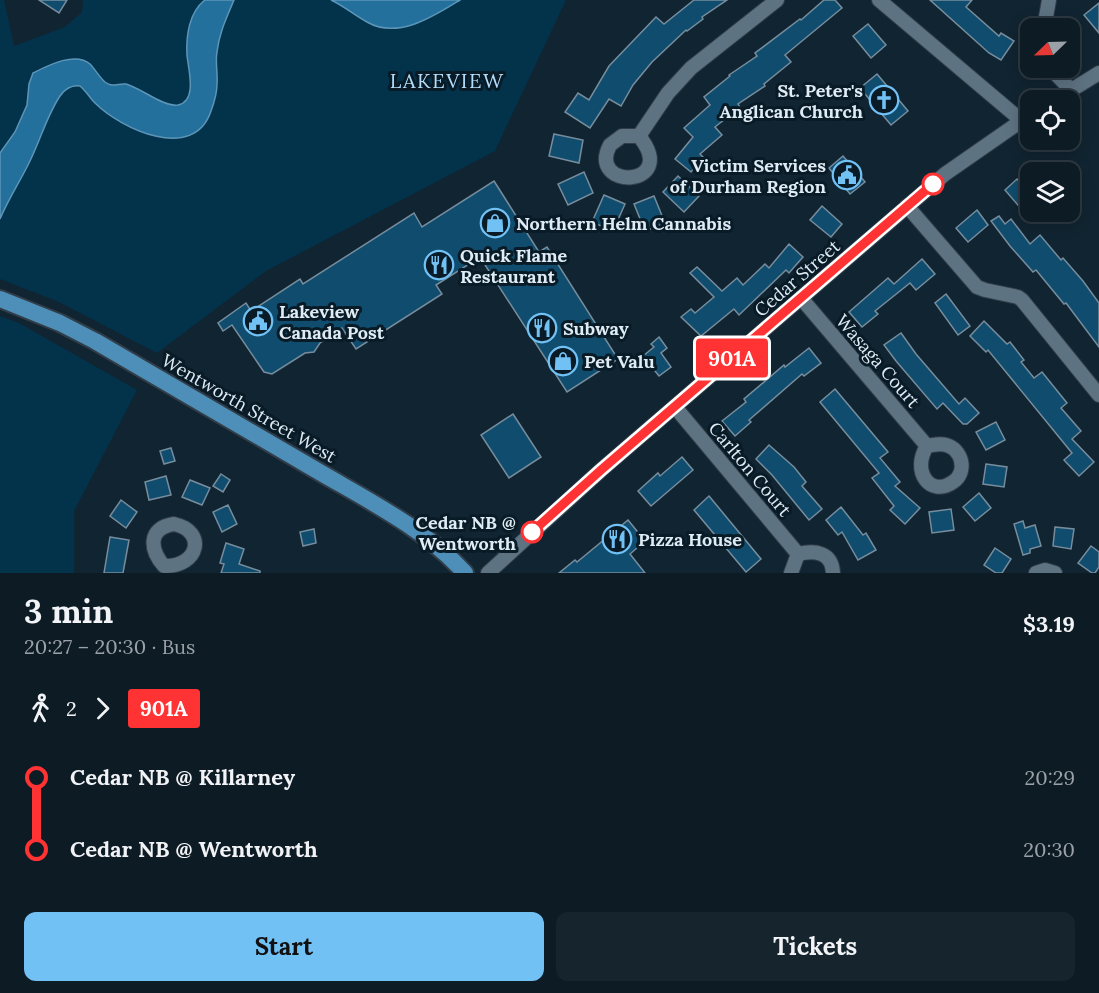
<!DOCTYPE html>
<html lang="en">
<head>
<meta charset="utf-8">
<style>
	:root { --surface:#0d1b25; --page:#16242d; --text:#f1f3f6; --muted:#9aa1a7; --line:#2d3942; --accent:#72c1f5 }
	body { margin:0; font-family:Lora,serif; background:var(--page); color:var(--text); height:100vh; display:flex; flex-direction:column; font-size:22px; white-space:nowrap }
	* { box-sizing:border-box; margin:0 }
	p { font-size:20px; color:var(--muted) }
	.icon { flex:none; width:33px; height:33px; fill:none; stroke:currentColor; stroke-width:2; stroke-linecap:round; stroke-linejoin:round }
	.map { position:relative; height:573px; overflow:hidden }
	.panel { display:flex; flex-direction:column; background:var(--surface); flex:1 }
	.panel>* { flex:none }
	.badge { padding:0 12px; border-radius:4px; font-size:21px; line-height:39px }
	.needle { width:39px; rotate:247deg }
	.fabs { position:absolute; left:1020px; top:18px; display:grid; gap:12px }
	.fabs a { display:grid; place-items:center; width:60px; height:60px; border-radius:12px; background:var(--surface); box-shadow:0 3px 15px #0003,0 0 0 2px var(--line); font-size:30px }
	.map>.badge { position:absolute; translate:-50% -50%; box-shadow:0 0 0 3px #fff }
	.legs { display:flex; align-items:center; gap:9px; height:66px; padding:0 24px; font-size:20px }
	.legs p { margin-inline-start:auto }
	.summary { display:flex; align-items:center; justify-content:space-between; height:102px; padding:0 24px }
	h1 { font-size:33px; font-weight:700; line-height:45px }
	.action { display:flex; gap:12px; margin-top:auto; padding:12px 24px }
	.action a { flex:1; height:69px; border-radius:12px; background:var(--accent); color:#111; font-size:24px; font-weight:700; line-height:69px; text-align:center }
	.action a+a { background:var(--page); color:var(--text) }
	ul { padding:0 24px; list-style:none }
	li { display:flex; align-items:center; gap:21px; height:72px; font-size:22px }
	li i { display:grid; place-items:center; width:9px; height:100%; margin:0 8px; background:currentColor }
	li i::after { content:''; width:15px; height:15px; margin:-8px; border:4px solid; border-radius:50%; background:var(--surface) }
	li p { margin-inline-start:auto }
	li:first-child i { background:linear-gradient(#0000 50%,currentColor 0) }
	li:last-child i { background:linear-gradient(currentColor 50%,#0000 0) }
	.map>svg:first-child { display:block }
	.green { fill:#03324b }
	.water { fill:#23709c; stroke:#5c95b7; stroke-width:1.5 }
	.building { fill:#104c6d; stroke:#778d9d; stroke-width:1.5 }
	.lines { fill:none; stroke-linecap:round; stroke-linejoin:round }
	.minor-casing { stroke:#313e49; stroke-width:16 }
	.major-casing { stroke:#313e49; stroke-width:20 }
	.minor { stroke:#5e7382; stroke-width:14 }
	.major { stroke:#4d8fb9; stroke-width:16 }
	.line-1-casing { stroke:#fff; stroke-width:14 }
	.line-1 { stroke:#f33; stroke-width:9 }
	.stop-1-dot { fill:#fff; stroke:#f33; stroke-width:3 }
	.labels { text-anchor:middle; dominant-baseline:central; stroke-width:6; stroke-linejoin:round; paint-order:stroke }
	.poi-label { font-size:18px; font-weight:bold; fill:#e0ecf5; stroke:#081b27; text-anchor:start }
	.street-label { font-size:18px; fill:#e0ecf5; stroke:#081b27 }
	.stop-label { font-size:18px; font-weight:bold; fill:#e0ecf5; stroke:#081b27; text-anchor:end }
	.neighbourhood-label { font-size:20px; letter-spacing:1.5px; fill:#b3ddfa; stroke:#081b27 }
</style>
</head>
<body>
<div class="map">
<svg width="1099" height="573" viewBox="0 0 1099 573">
	<rect width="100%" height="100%" fill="#112431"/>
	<g class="green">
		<polygon points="0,0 4,0 14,46 65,27 82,12 83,0 566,0 495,151 266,271 157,353 59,302 0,279"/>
		<polygon points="0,316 19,323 137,390 74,511 74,573 0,573"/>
	</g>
	<g class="water">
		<path d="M205,0H234C227,17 219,33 217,52C215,62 218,73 217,84C217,92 214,103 211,111C194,163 121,129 95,103C90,98 86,91 80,86C72,85 65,89 60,96C46,117 40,142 28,165C19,183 8,200 0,219V153L15,132L27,105L29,84L33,73C47,66 75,51 90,64C95,69 99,77 105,82C113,88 118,83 126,84C141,88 163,107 178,105C198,101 188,68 187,55C186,36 189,12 205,0Z"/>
		<path d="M331,0H460C434,16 398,40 367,22C354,15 344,6 331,0Z"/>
	</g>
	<g class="building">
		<polygon points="39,0 67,0 59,13"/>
		<polygon points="694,0 727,0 702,17 703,19 687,31 686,30 652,62 633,85 621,106 609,99 590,128 565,112 578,93 589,100 609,66 656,17 664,24"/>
		<polygon points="824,0 835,0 842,8 785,55 791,62 764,84 765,86 738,104 740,107 715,127 722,135 700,154 703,157 691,172 675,159 693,137 684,128 710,105 704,97 730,76 729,75 757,56 755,53 800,19 801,20"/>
		<polygon points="930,0 972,0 966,7 999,36 1001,33 1014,41 1001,60 989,53"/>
		<polygon points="1099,3 1099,33 1084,15"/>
		<polygon points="868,24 886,45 871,58 853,36"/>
		<polygon points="877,74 908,111 891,125 860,88"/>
		<polygon points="554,134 583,140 579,163 549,156"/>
		<polygon points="843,156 865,182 850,194 829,168"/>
		<polygon points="584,172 593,193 568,205 558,184"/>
		<polygon points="678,176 699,196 684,212 663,192"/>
		<polygon points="1017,179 1030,195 1030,205 1023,211 1005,190"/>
		<polygon points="494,181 539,252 547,247 618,359 567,392 480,257 436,285 442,294 356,349 342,328 320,343 314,352 305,353 272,374 264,372 232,325 223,331 218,323 246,303 251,311 300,279 303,284 414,213 422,227"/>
		<polygon points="604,195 625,204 613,231 592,222"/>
		<polygon points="654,196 665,223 645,231 634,204"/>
		<polygon points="822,206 842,224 831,237 810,220"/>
		<polygon points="977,210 988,225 968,242 956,228"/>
		<polygon points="999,216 1005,224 1011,219 1030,244 1040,235 1061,260 1063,258 1083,281 1099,303 1099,347 1066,303 1064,304 1036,270 1033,272 1010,246 991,221"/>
		<polygon points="789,244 803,257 789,273 786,270 739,315 734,309 701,336 681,317 691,309 695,313 714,297 690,273 697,267 722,291 737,278 743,285 765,264 769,268"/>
		<polygon points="922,259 935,274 916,290 910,283 875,311 878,314 862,327 849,312 888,278 894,284"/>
		<polygon points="946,294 970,326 958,335 935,303"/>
		<polygon points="984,321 1007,344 1010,342 1024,360 1021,362 1034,378 1042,372 1067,403 1061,408 1081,431 1072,439 1094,462 1079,476 1064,460 1072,453 988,350 986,352 970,336"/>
		<polygon points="901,333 916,354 959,404 965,398 979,413 967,424 963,424 943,403 937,409 896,361 884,345"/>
		<polygon points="659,337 667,348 661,353 671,367 659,376 643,356 654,347 651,344"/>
		<polygon points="809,348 821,363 804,376 802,374 749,420 751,422 735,436 722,421 746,402 744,399 784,365 785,367"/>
		<polygon points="835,389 888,452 880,458 900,482 895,486 920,508 905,524 890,510 894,506 872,478 879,473 820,402"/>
		<polygon points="513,414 541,457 509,478 481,435"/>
		<polygon points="996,422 1005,440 986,450 976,432"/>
		<polygon points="769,445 794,467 806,482 802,486 822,509 809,520 772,475 756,459"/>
		<polygon points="171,448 175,461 164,464 160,451"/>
		<polygon points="682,457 693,470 651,506 638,491 658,473 660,476"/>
		<polygon points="986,464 1007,467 1004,487 983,484"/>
		<polygon points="221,474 230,480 223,492 213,486"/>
		<polygon points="166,476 171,495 149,500 145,482"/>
		<polygon points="190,480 210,488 202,505 182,497"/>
		<polygon points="979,493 991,508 975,521 963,507"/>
		<polygon points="709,496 761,559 746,572 694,510"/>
		<polygon points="121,500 137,512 126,528 110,516"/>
		<polygon points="228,505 237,524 222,532 213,512"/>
		<polygon points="841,507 863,535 866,533 876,550 858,560 842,532 838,535 826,520"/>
		<polygon points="951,509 954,530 932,533 929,512"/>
		<polygon points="628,520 645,541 630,554 645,573 559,573 575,560 577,562"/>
		<polygon points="1023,521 1025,528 1035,525 1041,546 1030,549 1030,553 1023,555 1014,524"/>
		<polygon points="1055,527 1074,529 1071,549 1053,546"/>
		<polygon points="314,529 316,543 303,546 300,532"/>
		<polygon points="110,537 129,540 123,573 104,573"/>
		<polygon points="226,543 244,549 239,564 260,571 260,573 221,573 224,564 220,563"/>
		<polygon points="1091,546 1099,552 1099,567 1095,573 1092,573 1078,563"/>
		<polygon points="995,548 1011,559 1002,573 996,573 984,565"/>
	</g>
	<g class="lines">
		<g class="minor-casing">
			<g id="minor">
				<polyline points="879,0 1022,121"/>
				<polyline points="1044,28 1049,0"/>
				<polyline points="1050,68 1072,91"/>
				<polyline points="1055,100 1099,73"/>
				<path d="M622,136H639C681,188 586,191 610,145Z"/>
				<polyline points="639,136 668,93 691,68 777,0"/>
				<polyline points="907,206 977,287 985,290 1018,297 1022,300 1099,395"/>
				<path d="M801,298L927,446C934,445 940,443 946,445C962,449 968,472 953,482C930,498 911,471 927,446"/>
				<polyline points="675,407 798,554"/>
				<path d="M174,524C207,531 199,567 164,566C150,550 147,528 174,524Z"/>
				<path d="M798,554C815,550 832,552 833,573"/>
				<polyline points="488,573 601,470 945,174 1030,115"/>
				<polyline points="791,573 798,554"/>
				<polyline points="1036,573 1045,570 1055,573"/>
			</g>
		</g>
		<g class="major-casing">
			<path id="major" d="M0,299L60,323L95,341C169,384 242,427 316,470C367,500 424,528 465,573"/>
		</g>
		<use href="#minor" class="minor"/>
		<use href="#major" class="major"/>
	</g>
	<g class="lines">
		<g class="line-1-casing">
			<polyline id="line-1" points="532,532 601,470 933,184"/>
		</g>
		<use href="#line-1" class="line-1"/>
	</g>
	<defs>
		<g id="church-ring" transform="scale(1.5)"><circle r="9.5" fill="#081b27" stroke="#72c1f5" stroke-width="1.5"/><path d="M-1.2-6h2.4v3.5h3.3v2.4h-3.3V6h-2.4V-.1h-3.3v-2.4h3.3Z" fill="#72c1f5"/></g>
		<g id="civic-ring" transform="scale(1.5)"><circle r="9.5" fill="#081b27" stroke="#72c1f5" stroke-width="1.5"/><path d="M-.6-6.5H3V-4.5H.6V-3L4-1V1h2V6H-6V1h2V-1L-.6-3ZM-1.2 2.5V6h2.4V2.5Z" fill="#72c1f5"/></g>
		<g id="shop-ring" transform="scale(1.5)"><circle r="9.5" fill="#081b27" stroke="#72c1f5" stroke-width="1.5"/><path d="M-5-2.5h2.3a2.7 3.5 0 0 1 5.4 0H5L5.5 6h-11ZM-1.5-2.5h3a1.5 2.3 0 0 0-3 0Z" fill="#72c1f5"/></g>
		<g id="restaurant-ring" transform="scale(1.5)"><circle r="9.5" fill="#081b27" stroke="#72c1f5" stroke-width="1.5"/><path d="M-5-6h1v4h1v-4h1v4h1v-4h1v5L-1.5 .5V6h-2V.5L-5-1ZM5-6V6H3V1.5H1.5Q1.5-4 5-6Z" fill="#72c1f5"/></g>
	</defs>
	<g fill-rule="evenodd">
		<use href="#church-ring" x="884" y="100"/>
		<use href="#civic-ring" x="847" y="175"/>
		<use href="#shop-ring" x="495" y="223"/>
		<use href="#restaurant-ring" x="439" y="265"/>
		<use href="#civic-ring" x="258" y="321"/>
		<use href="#restaurant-ring" x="542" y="328"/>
		<use href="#shop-ring" x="563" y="361"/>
		<use href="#restaurant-ring" x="617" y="539"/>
	</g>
	<g class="stop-1-dot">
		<circle cx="933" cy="184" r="10"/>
		<circle cx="532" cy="532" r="10"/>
	</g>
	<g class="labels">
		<g class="poi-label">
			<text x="863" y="90" text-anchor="end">St. Peter's<tspan x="863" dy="21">Anglican Church</tspan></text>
			<text x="826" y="165" text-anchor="end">Victim Services<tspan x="826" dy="21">of Durham Region</tspan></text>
			<text x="516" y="223">Northern Helm Cannabis</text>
			<text x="460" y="255">Quick Flame<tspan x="460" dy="21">Restaurant</tspan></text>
			<text x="279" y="311">Lakeview<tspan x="279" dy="21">Canada Post</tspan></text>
			<text x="563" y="328">Subway</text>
			<text x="584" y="361">Pet Valu</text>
			<text x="638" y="539">Pizza House</text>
		</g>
		<g class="street-label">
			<text transform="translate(797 278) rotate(-41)">Cedar Street</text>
			<text transform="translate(878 361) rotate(49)">Wasaga Court</text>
			<text transform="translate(249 408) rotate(30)">Wentworth Street West</text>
			<text transform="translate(750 469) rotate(50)">Carlton Court</text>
		</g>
		<g class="stop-label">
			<text x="516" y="522">Cedar NB @<tspan x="516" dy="21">Wentworth</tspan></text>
		</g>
		<g class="neighbourhood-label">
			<text x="447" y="80">LAKEVIEW</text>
		</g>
	</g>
</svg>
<div class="fabs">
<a><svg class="needle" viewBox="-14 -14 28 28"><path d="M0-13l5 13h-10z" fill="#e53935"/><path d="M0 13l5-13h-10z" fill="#9aa1a7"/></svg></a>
<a><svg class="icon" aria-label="locate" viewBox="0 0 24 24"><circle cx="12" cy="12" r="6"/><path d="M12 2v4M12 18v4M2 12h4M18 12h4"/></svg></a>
<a><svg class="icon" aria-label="layers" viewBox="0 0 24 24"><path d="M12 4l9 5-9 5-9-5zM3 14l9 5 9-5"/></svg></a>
</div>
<b class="badge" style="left:732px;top:358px;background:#f33;color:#fff">901A</b>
</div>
<section class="panel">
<div class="summary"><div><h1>3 min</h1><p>20:27 – 20:30 · Bus</p></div><b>$3.19</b></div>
<div class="legs"><svg class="icon" aria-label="walk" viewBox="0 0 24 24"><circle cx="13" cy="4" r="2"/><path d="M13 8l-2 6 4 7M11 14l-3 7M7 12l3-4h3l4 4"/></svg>2<svg class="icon" aria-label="forward" viewBox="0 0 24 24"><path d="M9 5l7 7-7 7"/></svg><b class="badge" style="background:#f33;color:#fff">901A</b></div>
<ul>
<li><i style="color:#f33"></i><b>Cedar NB @ Killarney</b><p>20:29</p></li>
<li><i style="color:#f33"></i><b>Cedar NB @ Wentworth</b><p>20:30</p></li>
</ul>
<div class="action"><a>Start</a><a>Tickets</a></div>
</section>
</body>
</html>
